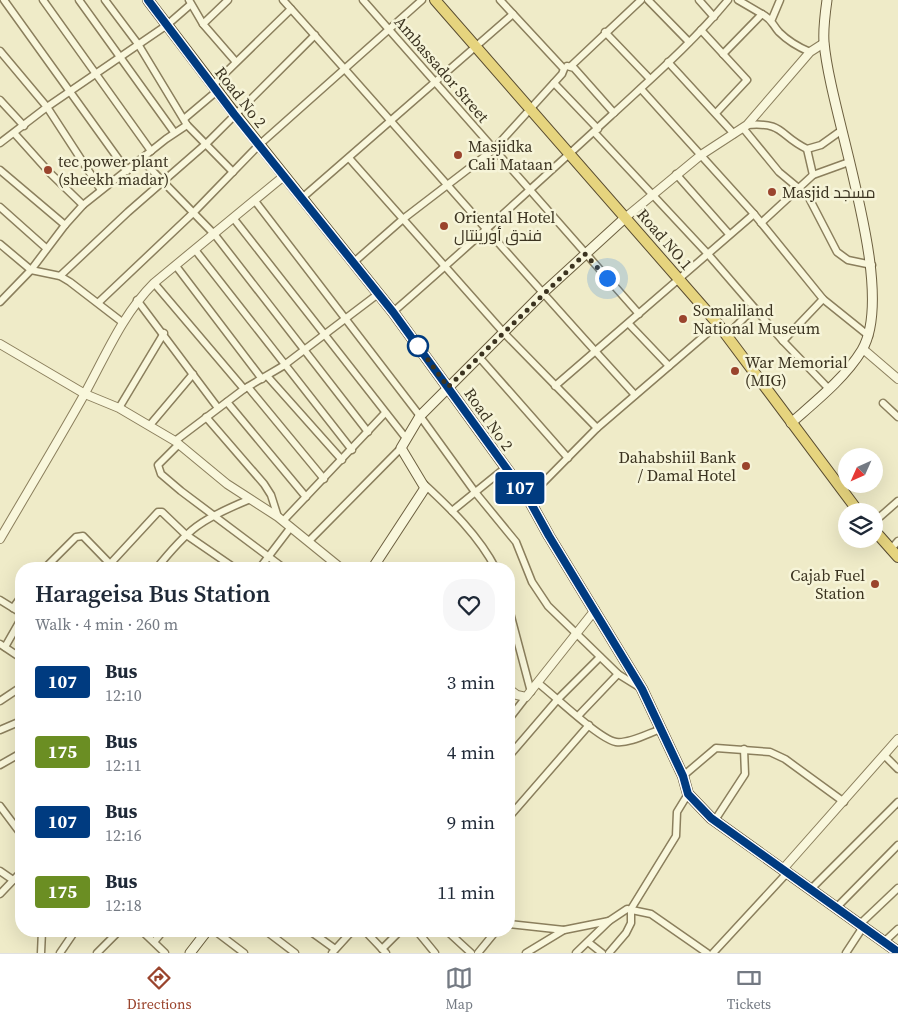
<!DOCTYPE html>
<html lang="en">
<head>
<meta charset="utf-8">
<style>
	:root { --surface:#fff; --page:#f6f6f7; --text:#1f2937; --muted:#747a83; --line:#e0e1e3; --accent:#9a442d }
	body { margin:0; font-family:"Source Serif 4",Cairo,serif; background:var(--page); color:var(--text); height:100vh; display:flex; flex-direction:column; font-size:19px; white-space:nowrap }
	* { box-sizing:border-box; margin:0 }
	p { font-size:16px; color:var(--muted) }
	.icon { flex:none; width:28px; height:28px; fill:none; stroke:currentColor; stroke-width:2; stroke-linecap:round; stroke-linejoin:round }
	.map { position:relative; flex:1; overflow:hidden }
	.sheet { position:absolute; left:15px; top:562px; width:500px; height:375px; display:flex; flex-direction:column; background:var(--surface); border-radius:20px; box-shadow:0 5px 20px #0002 }
	.sheet>* { flex:none }
	.badge { padding:0 10px; border-radius:4px; font-size:18px; line-height:32px }
	.needle { width:32px; rotate:225deg }
	.buttons { position:absolute; left:838px; top:448px; display:grid; gap:10px }
	.buttons a { display:grid; place-items:center; width:45px; height:45px; border-radius:50%; background:var(--surface); box-shadow:0 5px 20px #0002; font-size:25px }
	.you { position:absolute; width:25px; height:25px; margin:-12px; border:4px solid #fff; border-radius:50%; background:#1a73e8; box-shadow:0 0 0 8px #1a73e833 }
	.map>.badge { position:absolute; translate:-50% -50%; box-shadow:0 0 0 2px #fff }
	.round { display:grid; place-items:center; flex:none; width:52px; height:52px; border-radius:20px; background:var(--page) }
	.head { display:flex; align-items:center; justify-content:space-between; height:85px; padding:0 20px }
	h1 { font-size:24px; font-weight:600; line-height:38px }
	ul { padding:0; list-style:none }
	li { display:flex; align-items:center; gap:15px; height:70px; padding:0 20px }
	li div { flex:1 }
	li b { display:block; font-size:19px }
	li em { font-style:normal }
	li .badge { min-width:55px; font-weight:700; text-align:center }
	.dock { display:flex; justify-content:space-around; align-items:center; height:70px; border-top:1px solid var(--line); background:var(--surface); font-size:14px; color:var(--muted) }
	.dock a { display:grid; justify-items:center; gap:2px }
	.dock .on { color:var(--accent) }
	.map>svg:first-child { display:block }
	.lines { fill:none; stroke-linecap:round; stroke-linejoin:round }
	.minor-casing { stroke:#8b7f5d; stroke-width:9 }
	.tertiary-casing { stroke:#8b7f5d; stroke-width:10 }
	.secondary-casing { stroke:#6d6040; stroke-width:11 }
	.primary-casing { stroke:#594c31; stroke-width:12 }
	.trunk-casing { stroke:#594c31; stroke-width:12 }
	.minor { stroke:#f9f7dc; stroke-width:6 }
	.tertiary { stroke:#f9f7dc; stroke-width:8 }
	.secondary { stroke:#f9f7dc; stroke-width:9 }
	.primary { stroke:#f0e9a1; stroke-width:10 }
	.trunk { stroke:#e6d47e; stroke-width:10 }
	.line-casing { stroke:#fff; stroke-width:11 }
	.line { stroke:#003b80; stroke-width:8 }
	.walk { stroke:#3b3320; stroke-width:5; stroke-dasharray:0 9 }
	.poi-dot { fill:#9a442d; stroke:#f6f4d8; stroke-width:2 }
	.stop-dot { fill:#fff; stroke:#003b80; stroke-width:2.5 }
	.labels { text-anchor:middle; dominant-baseline:central; stroke-width:5; stroke-linejoin:round; paint-order:stroke }
	.street-label { font-size:16px; fill:#3b3320; stroke:#f6f4d8 }
	.poi-label { font-size:16px; fill:#3b3320; stroke:#f6f4d8; text-anchor:start }
</style>
</head>
<body>
<div class="map">
<svg width="898" height="953" viewBox="0 0 898 953">
	<rect width="100%" height="100%" fill="#efebc8"/>
	<g class="lines">
		<g class="minor-casing">
			<g id="minor">
				<polyline points="4,0 127,171"/>
				<polyline points="43,0 151,151"/>
				<polyline points="79,0 174,132"/>
				<polyline points="105,0 138,44 187,125 233,172"/>
				<polyline points="189,0 203,24 236,62"/>
				<path d="M283,0C401,131 516,265 635,395"/>
				<polyline points="363,0 639,314"/>
				<polyline points="648,0 689,42"/>
				<polyline points="699,0 714,17"/>
				<polyline points="738,0 762,14"/>
				<polyline points="772,19 780,0"/>
				<polyline points="203,24 228,0"/>
				<polyline points="701,30 747,80 716,113"/>
				<polyline points="605,32 650,79"/>
				<polyline points="0,51 47,107 101,190"/>
				<path d="M723,54L762,14C772,19 772,24 779,32C788,41 798,47 810,52"/>
				<polyline points="668,62 734,134"/>
				<polyline points="567,66 574,68 614,113"/>
				<polyline points="571,66 641,0"/>
				<polyline points="554,83 598,129"/>
				<polyline points="213,85 291,9"/>
				<polyline points="641,89 754,214 823,299 869,336"/>
				<polyline points="0,100 24,126"/>
				<polyline points="185,118 217,91"/>
				<path d="M747,125C785,122 778,135 807,149L821,145L842,130"/>
				<polyline points="743,128 779,172 808,196 837,252 848,260 872,265"/>
				<polyline points="594,132 707,253 783,341 829,389"/>
				<polyline points="15,134 50,173 83,205"/>
				<polyline points="0,143 47,107 167,25 190,5"/>
				<polyline points="807,149 813,175"/>
				<polyline points="349,158 504,333 597,428"/>
				<polyline points="141,159 215,235 368,432"/>
				<polyline points="0,170 65,225"/>
				<polyline points="676,174 729,234"/>
				<polyline points="302,198 513,14"/>
				<polyline points="255,201 420,416 475,492 516,542 532,582 548,606 618,674 639,687"/>
				<polyline points="0,207 46,248"/>
				<polyline points="234,219 405,437"/>
				<polyline points="761,223 813,175 849,162"/>
				<polyline points="0,244 31,270 60,276 70,282 122,322"/>
				<polyline points="196,251 352,450"/>
				<polyline points="354,262 403,219 493,150 562,74 564,69 500,0"/>
				<polyline points="176,266 262,379"/>
				<polyline points="60,276 128,212 207,143 315,35"/>
				<polyline points="154,283 244,389"/>
				<polyline points="137,300 218,408"/>
				<polyline points="0,302 31,270 65,225 83,205 166,139 187,125"/>
				<polyline points="99,302 193,213 259,145 422,0"/>
				<path d="M393,312C468,247 542,179 615,112C654,76 695,40 728,0"/>
				<polyline points="629,324 669,366"/>
				<polyline points="727,335 754,308"/>
				<polyline points="783,341 823,299"/>
				<polyline points="479,357 568,458"/>
				<polyline points="268,377 342,460"/>
				<polyline points="555,386 754,214"/>
				<polyline points="248,387 324,479"/>
				<polyline points="227,402 306,497"/>
				<polyline points="883,403 898,417"/>
				<polyline points="119,408 164,333"/>
				<polyline points="206,417 264,484 271,495 278,517"/>
				<polyline points="150,425 193,374"/>
				<polyline points="175,441 244,389 283,366 378,294"/>
				<polyline points="179,444 158,465 161,474 181,491 285,569"/>
				<path d="M424,484C451,509 479,536 496,569"/>
				<polyline points="528,498 597,428 718,324"/>
				<polyline points="452,511 505,468"/>
				<polyline points="283,521 385,413"/>
				<polyline points="874,522 898,501"/>
				<polyline points="309,541 401,448"/>
				<polyline points="890,550 898,541"/>
				<polyline points="110,564 158,512 162,512 185,534 236,569"/>
				<polyline points="44,569 76,537 83,536 115,569"/>
				<path d="M156,569C189,528 200,520 248,500"/>
				<polyline points="259,569 291,527"/>
				<polyline points="0,600 21,613"/>
				<polyline points="13,608 21,597"/>
				<polyline points="509,609 531,692"/>
				<polyline points="0,644 21,658"/>
				<polyline points="5,647 21,619"/>
				<path d="M538,683C555,696 599,739 616,742C629,744 649,733 661,729"/>
				<polyline points="0,701 21,687"/>
				<polyline points="578,716 618,674"/>
				<polyline points="509,719 526,697"/>
				<polyline points="0,730 21,721"/>
				<polyline points="509,756 558,699 600,657"/>
				<polyline points="885,756 898,769"/>
				<polyline points="0,765 21,753"/>
				<polyline points="683,776 716,748 770,752 785,759 844,802"/>
				<polyline points="0,806 21,834"/>
				<polyline points="509,817 589,725"/>
				<polyline points="715,820 745,774 744,749"/>
				<polyline points="0,871 13,880"/>
				<polyline points="811,889 898,802"/>
				<polyline points="0,894 21,872"/>
				<polyline points="837,907 898,845"/>
				<polyline points="509,924 564,930"/>
				<polyline points="860,924 898,888"/>
				<polyline points="142,931 165,953"/>
				<polyline points="215,931 244,953"/>
				<polyline points="266,931 295,953"/>
				<polyline points="310,931 335,949"/>
				<polyline points="365,931 386,953"/>
				<polyline points="417,931 435,953"/>
				<polyline points="447,931 471,953"/>
				<polyline points="885,941 898,929"/>
				<polyline points="154,942 163,931"/>
				<polyline points="588,942 602,953"/>
				<polyline points="382,949 400,931"/>
				<polyline points="41,953 42,931"/>
				<polyline points="60,953 75,931"/>
				<polyline points="97,953 119,931"/>
				<polyline points="332,953 352,931"/>
				<polyline points="478,953 496,931"/>
				<polyline points="526,953 564,930 609,921"/>
				<polyline points="576,953 609,921 627,909 651,914 707,953"/>
				<polyline points="609,953 626,933 631,923 631,909 676,836 677,812 688,794"/>
				<polyline points="713,953 787,873"/>
				<polyline points="846,953 863,927"/>
			</g>
		</g>
		<g class="tertiary-casing">
			<g id="tertiary">
				<polyline points="626,217 701,155 747,125 810,52 824,43"/>
				<polyline points="0,344 85,394 119,408 175,441 227,484 278,517 342,569"/>
				<polyline points="863,349 898,379"/>
				<path d="M0,539C28,491 57,443 84,395C106,355 122,315 154,283L284,176"/>
				<polyline points="509,689 517,695 526,697 595,610"/>
				<polyline points="783,869 898,739"/>
			</g>
		</g>
		<g class="secondary-casing">
			<g id="secondary">
				<path d="M791,423C816,401 845,378 862,350C898,289 830,115 824,42C823,28 825,14 827,0"/>
				<polyline points="372,569 425,488 401,448 420,416 544,292 626,217"/>
				<polyline points="190,953 207,931"/>
			</g>
		</g>
		<g class="primary-casing">
			<polyline id="primary" points="148,0 235,114 393,312 528,498 549,536 642,689 683,776 688,794 711,818 898,952"/>
		</g>
		<g class="trunk-casing">
			<g id="trunk">
				<polyline points="435,0 718,324 858,511"/>
				<polyline points="874,530 898,557"/>
			</g>
		</g>
		<use href="#minor" class="minor"/>
		<use href="#tertiary" class="tertiary"/>
		<use href="#secondary" class="secondary"/>
		<use href="#primary" class="primary"/>
		<use href="#trunk" class="trunk"/>
	</g>
	<g class="lines">
		<g class="line-casing">
			<polyline id="line" points="148,0 234,114 393,312 528,498 549,536 642,689 683,776 688,794 711,818 898,952"/>
		</g>
		<use href="#line" class="line"/>
		<polyline class="walk" points="418,346 415,342 448,387 585,254 607,278"/>
	</g>
	<g class="poi-dot">
		<circle cx="458" cy="155" r="5"/>
		<circle cx="48" cy="170" r="5"/>
		<circle cx="772" cy="192" r="5"/>
		<circle cx="444" cy="226" r="5"/>
		<circle cx="683" cy="319" r="5"/>
		<circle cx="735" cy="371" r="5"/>
		<circle cx="746" cy="466" r="5"/>
		<circle cx="875" cy="584" r="5"/>
	</g>
	<circle class="stop-dot" cx="418" cy="346" r="10"/>
	<g class="labels">
		<g class="street-label">
			<text transform="translate(442 69) rotate(49)">Ambassador Street</text>
			<text transform="translate(241 97) rotate(52)">Road No 2</text>
			<text transform="translate(665 239) rotate(49)">Road NO.1</text>
			<text transform="translate(489 419) rotate(55)">Road No 2</text>
		</g>
		<g class="poi-label">
			<text x="468" y="146">Masjidka<tspan x="468" dy="18">Cali Mataan</tspan></text>
			<text x="58" y="161">tec power plant<tspan x="58" dy="18">(sheekh madar)</tspan></text>
			<text x="782" y="192">Masjid مسجد</text>
			<text x="454" y="217">Oriental Hotel<tspan x="454" dy="18">فندق أورينتال</tspan></text>
			<text x="693" y="310">Somaliland<tspan x="693" dy="18">National Museum</tspan></text>
			<text x="745" y="362">War Memorial<tspan x="745" dy="18">(MIG)</tspan></text>
			<text x="736" y="457" text-anchor="end">Dahabshiil Bank<tspan x="736" dy="18">/ Damal Hotel</tspan></text>
			<text x="865" y="575" text-anchor="end">Cajab Fuel<tspan x="865" dy="18">Station</tspan></text>
		</g>
	</g>
</svg>
<div class="buttons">
<a><svg class="needle" viewBox="-14 -14 28 28"><path d="M0-13l5 13h-10z" fill="#e53935"/><path d="M0 13l5-13h-10z" fill="#747a83"/></svg></a>
<a><svg class="icon" aria-label="layers" viewBox="0 0 24 24"><path d="M12 4l9 5-9 5-9-5zM3 14l9 5 9-5"/></svg></a>
</div>
<div class="you" style="left:607px;top:278px"></div>
<b class="badge" style="left:520px;top:488px;background:#003b80;color:#fff">107</b>
<section class="sheet">
<div class="head"><div><h1>Harageisa Bus Station</h1><p>Walk · 4 min · 260 m</p></div><a class="round"><svg class="icon" aria-label="heart" viewBox="0 0 24 24"><path d="M12 20l-8-8c-3-5 5-10 8-4 3-6 11-1 8 4z"/></svg></a></div>
<ul>
<li><span class="badge" style="background:#003b80;color:#fff">107</span><div><b>Bus</b><p>12:10</p></div><em>3 min</em></li>
<li><span class="badge" style="background:#6b8e23;color:#fff">175</span><div><b>Bus</b><p>12:11</p></div><em>4 min</em></li>
<li><span class="badge" style="background:#003b80;color:#fff">107</span><div><b>Bus</b><p>12:16</p></div><em>9 min</em></li>
<li><span class="badge" style="background:#6b8e23;color:#fff">175</span><div><b>Bus</b><p>12:18</p></div><em>11 min</em></li>
</ul>
</section>
</div>
<nav class="dock">
<a class="on"><svg class="icon" aria-label="directions" viewBox="0 0 24 24"><path d="M12 3l9 9-9 9-9-9zM9 14v-3h6M13 9l2 2-2 2"/></svg>Directions</a>
<a><svg class="icon" aria-label="map" viewBox="0 0 24 24"><path d="M3 6l6-2 6 2 6-2v14l-6 2-6-2-6 2zM9 4v14M15 6v14"/></svg>Map</a>
<a><svg class="icon" aria-label="tickets" viewBox="0 0 24 24"><path d="M3 7h18v10H3zM15 7v10"/></svg>Tickets</a>
</nav>
</body>
</html>
